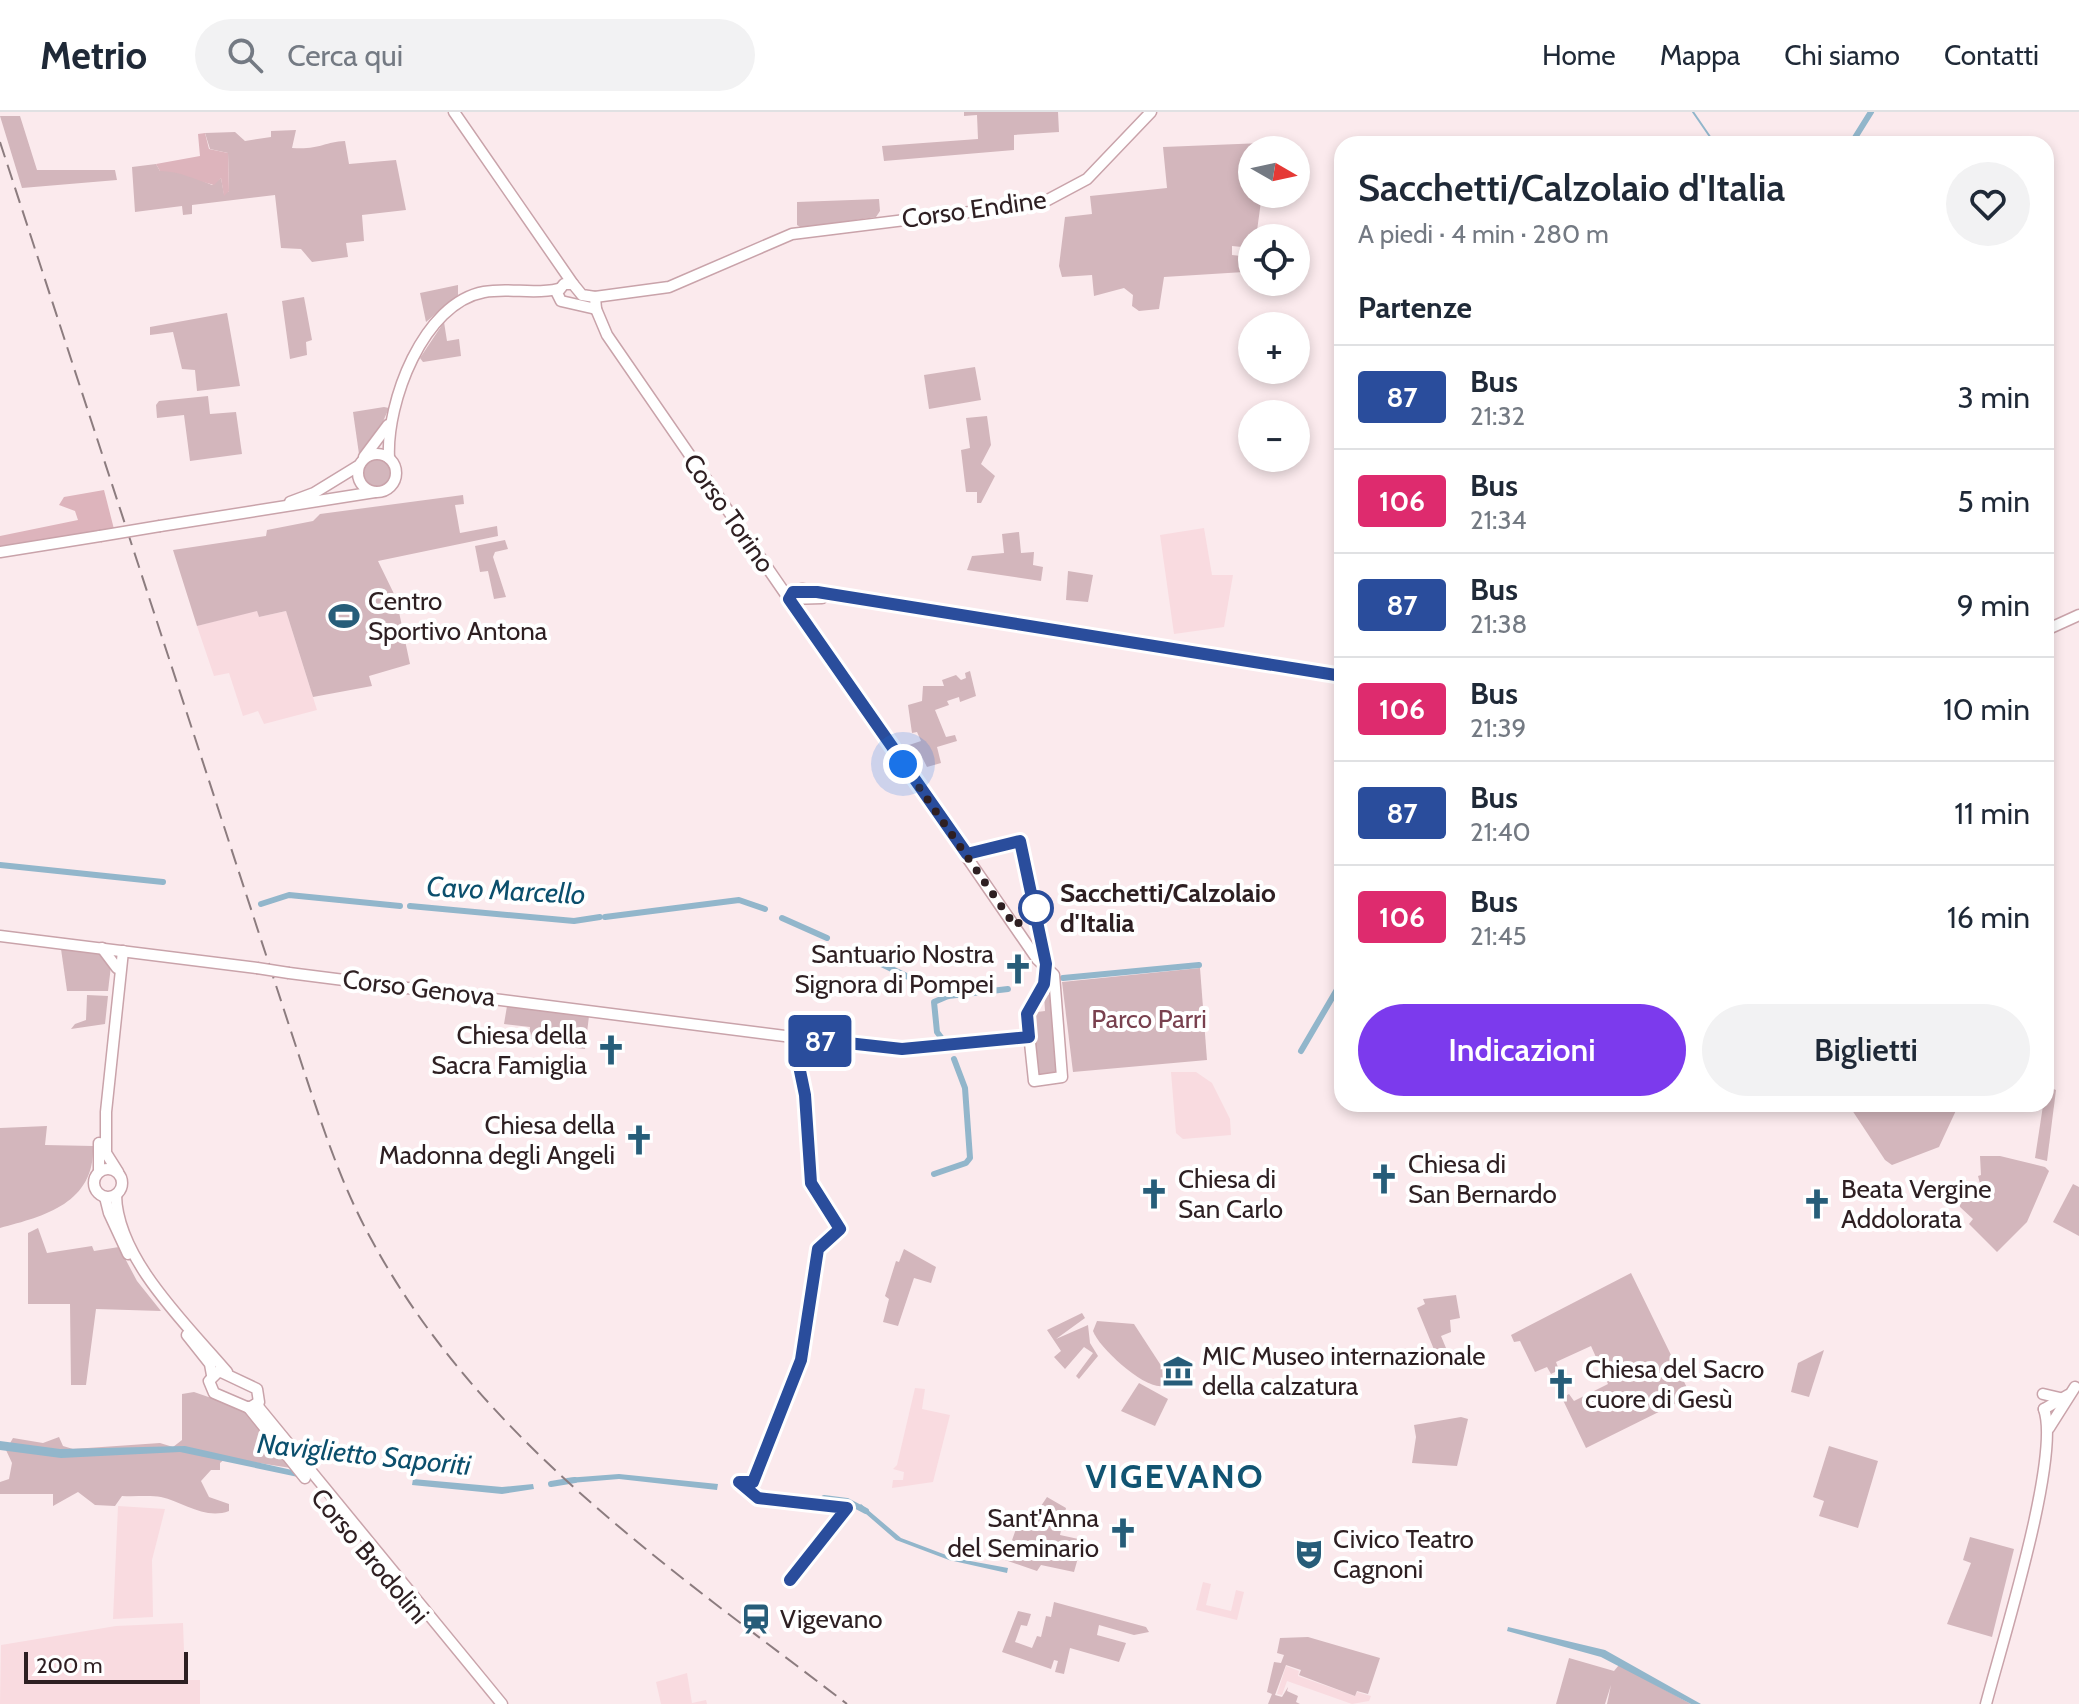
<!DOCTYPE html>
<html lang="it">
<head>
<meta charset="utf-8">
<style>
	:root { --surface:#fff; --page:#f2f2f3; --text:#1f2937; --muted:#747a83; --line:#e0e1e3; --accent:#7c3aed }
	body { margin:0; font-family:Cabin,sans-serif; background:var(--page); color:var(--text); height:100vh; display:flex; flex-direction:column; font-size:30px; white-space:nowrap }
	* { box-sizing:border-box; margin:0 }
	p { font-size:26px; color:var(--muted) }
	.icon { flex:none; width:44px; height:44px; fill:none; stroke:currentColor; stroke-width:2; stroke-linecap:round; stroke-linejoin:round }
	.map { position:relative; flex:1; overflow:hidden }
	.panel { position:absolute; left:1334px; top:24px; width:720px; height:976px; display:flex; flex-direction:column; background:var(--surface); border-radius:24px; box-shadow:0 4px 12px #0003 }
	.panel>* { flex:none }
	.badge { padding:0 16px; border-radius:6px; font-size:28px; line-height:52px }
	.needle { width:52px; rotate:99deg }
	.tools { position:absolute; left:1238px; top:24px; display:grid; gap:16px }
	.tools a { display:grid; place-items:center; width:72px; height:72px; border-radius:50%; background:var(--surface); box-shadow:0 4px 12px #0003; font-size:40px }
	.scale { position:absolute; left:24px; bottom:20px; width:164px; box-sizing:border-box; padding-left:8px; border:4px solid #2e1f22; border-top:0; font-size:22px; line-height:28px; white-space:nowrap; color:#2e1f22; -webkit-text-stroke:6px #fff; paint-order:stroke }
	.you { position:absolute; width:40px; height:40px; margin:-20px; border:6px solid #fff; border-radius:50%; background:#1a73e8; box-shadow:0 0 0 12px #1a73e833 }
	.map>.badge { position:absolute; translate:-50% -50%; box-shadow:0 0 0 4px #fff }
	h2 { padding:0 24px; font-size:30px; line-height:72px }
	.round { display:grid; place-items:center; flex:none; width:84px; height:84px; border-radius:42px; background:var(--page) }
	.summary { display:flex; align-items:center; justify-content:space-between; height:136px; padding:0 24px }
	h1 { font-size:38px; font-weight:600; line-height:60px }
	.primary-button { display:flex; gap:16px; margin-top:auto; padding:16px 24px }
	.primary-button a { flex:1; height:92px; border-radius:48px; background:var(--accent); color:#fff; font-size:32px; font-weight:600; line-height:92px; text-align:center }
	.primary-button a+a { background:var(--page); color:var(--text) }
	ul { padding:0; list-style:none }
	li { display:flex; align-items:center; gap:24px; height:104px; padding:0 24px; border-top:2px solid var(--line) }
	li div { flex:1 }
	li b { display:block; font-size:30px }
	li em { font-style:normal }
	li .badge { min-width:88px; font-weight:700; text-align:center }
	header { display:flex; align-items:center; gap:48px; box-sizing:border-box; height:112px; padding:0 40px; background:var(--surface); border-bottom:2px solid var(--line) }
	header strong { font-size:38px }
	nav { display:flex; gap:44px; margin-inline-start:auto; font-size:28px }
	.search { width:560px; height:72px; background:var(--page); display:flex; align-items:center; gap:20px; box-sizing:border-box; padding:0 28px; border-radius:44px; color:var(--muted); font-size:30px }
	.map>svg:first-child { display:block }
	.built { fill:#f9dbe0 }
	.green { fill:#d3b6bc }
	.forest { fill:#ddb4bc }
	.water { fill:#92b6cb }
	.lines { fill:none; stroke-linecap:round; stroke-linejoin:round }
	.stream { stroke:#92b6cb; stroke-width:2 }
	.canal { stroke:#92b6cb; stroke-width:6 }
	.major-casing { stroke:#c9a3aa; stroke-width:13 }
	.major { stroke:#fff; stroke-width:10 }
	.rail { stroke:#8c7c7f; stroke-width:2; stroke-dasharray:16 8; stroke-linecap:butt }
	.major-bridge-casing { stroke:#c9a3aa; stroke-width:13; stroke-linecap:butt }
	.major-bridge { stroke:#fff; stroke-width:10 }
	.line-casing { stroke:#fff; stroke-width:18 }
	.line { stroke:#2a4d9c; stroke-width:12 }
	.walk { stroke:#2e1f22; stroke-width:8; stroke-dasharray:0 14.4 }
	.stop-dot { fill:#fff; stroke:#2a4d9c; stroke-width:4 }
	.labels { text-anchor:middle; dominant-baseline:central; stroke-width:8; stroke-linejoin:round; paint-order:stroke }
	.street-label { font-size:26px; fill:#2e1f22; stroke:#fff }
	.poi-label { font-size:26px; fill:#2e1f22; stroke:#fff; text-anchor:start }
	.stop-label { font-size:26px; font-weight:bold; fill:#2e1f22; stroke:#fff; text-anchor:start }
	.park-label { font-size:26px; fill:#79414f; stroke:#fff }
	.water-label { font-size:28px; font-style:italic; fill:#0b4f6d; stroke:#fff }
	.district-label { font-size:34px; font-weight:bold; letter-spacing:2px; fill:#115472; stroke:#fff }
</style>
</head>
<body>
<header>
<strong>Metrio</strong>
<div class="search"><svg class="icon" aria-label="search" viewBox="0 0 24 24"><circle cx="10" cy="10" r="6"/><path d="M15 15l6 6"/></svg>Cerca qui</div>
<nav><a>Home</a><a>Mappa</a><a>Chi siamo</a><a>Contatti</a></nav>
</header>
<div class="map">
<svg width="2079" height="1592" viewBox="0 0 2079 1592">
	<rect width="100%" height="100%" fill="#fbeaed"/>
	<g class="built">
		<polygon points="1204,416 1212,463 1233,463 1224,515 1174,522 1160,423"/>
		<polygon points="257,498 259,505 286,499 317,598 264,612 258,599 243,604 229,561 214,564 197,514"/>
		<polygon points="1171,960 1196,960 1212,971 1230,1007 1231,1023 1183,1027 1176,1021"/>
		<polygon points="915,1276 925,1277 922,1297 950,1303 933,1370 892,1376 893,1368 903,1368 904,1360 893,1357 897,1353"/>
		<polygon points="118,1394 165,1397 152,1448 153,1505 113,1507"/>
		<polygon points="1203,1470 1211,1472 1206,1493 1231,1499 1236,1478 1244,1480 1237,1508 1196,1498"/>
		<polygon points="183,1511 185,1568 200,1568 200,1592 0,1592 1,1533 116,1514"/>
		<polygon points="1286,1554 1299,1559 1298,1564 1355,1584 1357,1580 1371,1584 1369,1589 1352,1592 1287,1569 1282,1583 1277,1582"/>
		<polygon points="687,1561 692,1591 706,1588 707,1592 661,1592 656,1570"/>
	</g>
	<g class="green">
		<polygon points="964,0 1058,0 1059,20 1014,23 1014,38 884,49 882,34 978,27 977,3 964,4"/>
		<polygon points="0,4 20,4 37,58 115,58 117,68 22,76"/>
		<path d="M296,18L292,36C319,38 324,30 345,29L349,52L396,48L406,98L362,103L364,129L346,131L348,145L312,150L301,137L281,136L275,83L192,93V102L183,103L182,94L135,100L132,55L156,52L160,59L177,58L212,73L221,66L224,82L229,79L228,41L210,37L205,21L235,20L245,29L271,25V19Z"/>
		<polygon points="1263,31 1264,38 1252,38 1252,82 1262,82 1256,126 1252,126 1252,136 1232,134 1232,143 1241,144 1241,149 1247,151 1244,160 1164,165 1159,197 1139,199 1132,194 1133,183 1124,176 1094,184 1092,163 1062,165 1059,154 1065,105 1092,102 1090,84 1167,76 1163,35"/>
		<polygon points="879,87 880,99 876,105 802,116 797,113 797,90"/>
		<polygon points="458,173 458,183 426,210 420,181"/>
		<polygon points="304,185 312,228 306,230 307,243 290,247 282,189"/>
		<polygon points="227,201 240,274 197,279 195,258 182,257 173,220 150,223 150,215"/>
		<polygon points="444,210 447,229 459,227 461,244 423,250 420,246"/>
		<polygon points="975,255 981,288 929,297 924,263"/>
		<polygon points="208,284 210,302 236,300 242,342 190,349 184,303 157,306 156,293 159,289"/>
		<polygon points="384,295 389,296 381,314 359,342 353,300"/>
		<polygon points="987,304 991,333 981,352 995,364 981,391 977,391 977,380 966,380 961,338 970,336 966,306"/>
		<circle cx="376" cy="361" r="15"/>
		<polygon points="463,383 464,392 455,393 460,421 497,414 498,424 378,449 396,486 410,552 369,564 372,574 313,585 286,499 259,505 257,499 197,514 173,438 266,424 267,418 313,409 320,402"/>
		<polygon points="1019,420 1021,441 1034,440 1033,453 1043,455 1041,469 967,458 972,444 1004,441 1002,422"/>
		<polygon points="505,428 508,437 495,440 493,445 506,485 494,487 488,459 480,460 475,434"/>
		<polygon points="1068,459 1093,463 1088,490 1066,488"/>
		<polygon points="970,559 976,584 960,590 959,585 947,589 949,593 935,598 946,625 955,623 957,629 937,635 941,651 927,655 920,641 915,642 909,633 921,629 917,620 912,621 908,593 922,589 923,574 944,574 942,568 956,563 961,568 966,566 965,561"/>
		<polygon points="61,837 103,842 111,854 108,879 67,879"/>
		<polygon points="1200,856 1207,948 1073,960 1062,870"/>
		<polygon points="1053,882 1059,963 1035,966 1029,901 1045,899 1044,883"/>
		<polygon points="87,883 108,884 105,912 71,917 75,912 86,908"/>
		<polygon points="507,894 589,904 585,937 529,931 530,915 504,912"/>
		<polygon points="2046,974 2056,978 2047,1049 2035,1046"/>
		<polygon points="1848,992 1959,992 1939,1035 1892,1053 1885,1048"/>
		<path d="M47,1014L45,1033L93,1034C95,1091 45,1104 0,1116V1016Z"/>
		<polygon points="1980,1044 2000,1044 2045,1055 2049,1059 2027,1110 1997,1140 1969,1112 1973,1107 1960,1095 1959,1082 1983,1083 1978,1064 1981,1063"/>
		<polygon points="2073,1072 2079,1075 2079,1124 2053,1110"/>
		<polygon points="38,1116 47,1141 92,1134 94,1139 119,1135 137,1169 161,1199 96,1197 86,1273 71,1273 70,1192 28,1192 28,1121"/>
		<polygon points="904,1137 936,1155 931,1171 914,1166 898,1214 883,1210 889,1187 885,1184 896,1149 899,1150"/>
		<polygon points="1631,1161 1691,1284 1586,1336 1562,1286 1569,1282 1574,1289 1608,1272 1591,1234 1556,1250 1559,1258 1551,1262 1547,1255 1535,1260 1520,1229 1514,1230 1511,1223"/>
		<polygon points="1456,1183 1460,1206 1450,1208 1451,1220 1441,1224 1446,1236 1435,1240 1417,1196 1425,1192 1423,1187"/>
		<polygon points="1082,1201 1085,1206 1056,1227 1088,1213 1090,1231 1098,1244 1079,1267 1076,1264 1093,1241 1084,1235 1065,1257 1054,1245 1061,1239 1047,1218"/>
		<path d="M1097,1209L1134,1212L1162,1255L1163,1274C1145,1278 1099,1236 1093,1219Z"/>
		<polygon points="1824,1238 1809,1285 1791,1280 1798,1251"/>
		<polygon points="1139,1271 1168,1287 1155,1314 1121,1299"/>
		<path d="M194,1280L243,1297L291,1356L226,1346L220,1351V1358H211L201,1369L209,1385L229,1392V1399C205,1408 183,1390 161,1385C149,1383 134,1385 122,1384L115,1394L95,1393L78,1380L53,1394V1382H0V1370L9,1367L12,1351L6,1338L13,1326L43,1331L59,1325L63,1334L73,1337L160,1331L173,1335L182,1328V1282Z"/>
		<polygon points="1461,1305 1468,1307 1457,1354 1412,1351 1416,1325 1414,1313"/>
		<polygon points="1829,1334 1878,1349 1858,1416 1819,1404 1824,1389 1813,1385"/>
		<polygon points="1047,1385 1066,1396 1060,1423 1083,1428 1074,1460 1041,1453 1037,1459 1005,1448 1022,1400 1055,1411 1056,1407 1037,1400"/>
		<polygon points="1970,1425 2014,1437 1992,1525 1947,1512 1971,1451 1963,1448"/>
		<polygon points="1054,1490 1146,1515 1149,1520 1134,1523 1099,1513 1097,1523 1126,1531 1119,1550 1070,1536 1064,1562 1055,1560 1058,1549 1054,1548 1051,1557 1002,1540 1018,1499 1031,1502 1027,1514 1021,1513 1015,1530 1032,1536 1037,1524 1041,1525 1046,1504 1051,1505"/>
		<polygon points="1308,1525 1380,1546 1368,1582 1357,1579 1355,1584 1299,1563 1301,1558 1286,1553 1275,1583 1282,1585 1288,1575 1287,1579 1298,1584 1296,1590 1300,1592 1268,1592 1272,1582 1267,1580 1274,1550 1281,1551 1284,1543 1277,1541 1280,1526"/>
		<polygon points="1569,1546 1614,1559 1619,1553 1691,1592 1607,1592 1611,1573 1605,1592 1556,1592"/>
	</g>
	<g class="forest">
		<path d="M205,21L209,37L228,41L229,79L224,84L221,66L214,73C194,68 181,59 160,59L156,52L200,44L198,22Z"/>
		<polygon points="104,378 114,417 0,436 0,424 78,408 75,399 59,393 64,385"/>
	</g>
	<g class="water">
		<polygon points="0,1329 60,1337 185,1334 292,1358 298,1365 180,1340 61,1346 0,1338"/>
		<polygon points="619,1362 718,1372 717,1378 619,1367 571,1371 566,1366"/>
		<polygon points="413,1367 502,1375 533,1372 534,1377 502,1382 412,1373"/>
		<polygon points="861,1392 901,1426 954,1446 1008,1456 1007,1461 949,1448 896,1428 858,1395"/>
		<polygon points="1508,1515 1605,1538 1701,1592 1691,1592 1601,1545 1507,1519"/>
	</g>
	<g class="lines">
		<polyline class="stream" points="1693,0 1715,32"/>
		<g class="canal">
			<polyline points="1851,32 1871,0"/>
			<polyline points="0,753 163,770"/>
			<polyline points="261,792 289,783 400,794"/>
			<polyline points="410,794 574,809 600,805"/>
			<polyline points="605,805 739,788 765,797"/>
			<polyline points="782,806 827,826"/>
			<polyline points="871,847 948,884"/>
			<polyline points="1063,866 1199,853"/>
			<polyline points="943,928 937,920 934,890 948,884 1008,877"/>
			<polyline points="1301,939 1342,869"/>
			<polyline points="934,1062 966,1051 970,1046 965,976 954,947"/>
			<polyline points="551,1372 575,1368"/>
			<polyline points="824,1386 847,1389 866,1399"/>
		</g>
		<g class="major-casing">
			<g id="major">
				<polyline points="454,0 573,172"/>
				<polygon points="564,172 573,172 582,183 595,185 596,197 561,189 557,181"/>
				<polyline points="595,185 669,175 792,122 1042,91 1087,67 1151,0"/>
				<polyline points="596,197 607,223 1037,847 1054,863 1062,965 1034,969 1027,902 1044,872 1046,852"/>
				<circle cx="377" cy="361" r="19"/>
				<polyline points="364,345 388,313"/>
				<path d="M389,346C386,291 423,191 484,180C509,175 533,183 558,177"/>
				<polyline points="290,390 314,381 358,354"/>
				<polyline points="160,414 375,380"/>
				<polyline points="0,440 100,424"/>
				<polyline points="789,487 793,480 802,477 1342,564"/>
				<polyline points="789,487 822,486"/>
				<polyline points="2046,518 2079,503"/>
				<polyline points="0,824 257,856"/>
				<polyline points="102,836 117,856"/>
				<polyline points="289,861 871,935 924,936 1029,925"/>
				<circle cx="108" cy="1071" r="14"/>
				<polyline points="99,1060 99,1031"/>
				<polyline points="118,1060 106,1041 106,1000 123,839"/>
				<path d="M116,1083C117,1147 188,1214 227,1260"/>
				<polyline points="105,1085 109,1101 128,1142"/>
				<polyline points="187,1223 210,1252 212,1263"/>
				<polygon points="219,1259 257,1277 259,1290 249,1296 214,1281 209,1269"/>
				<polyline points="2043,1282 2060,1286"/>
				<polyline points="256,1292 502,1592"/>
				<polyline points="248,1295 305,1366"/>
				<polyline points="2044,1297 2068,1283"/>
				<polyline points="2049,1316 2075,1275"/>
				<path d="M1986,1592C2001,1534 2061,1345 2044,1297"/>
			</g>
		</g>
		<use href="#major" class="major"/>
		<path class="rail" d="M0,30L303,956C322,1013 341,1072 370,1125C478,1327 670,1456 847,1592"/>
		<g class="major-bridge-casing">
			<g id="major-bridge">
				<polyline points="100,424 160,414"/>
				<polyline points="257,856 289,861"/>
			</g>
		</g>
		<use href="#major-bridge" class="major-bridge"/>
	</g>
	<g class="lines">
		<g class="line-casing">
			<polyline id="line" points="790,1468 847,1396 758,1386 739,1370 753,1370 801,1248 818,1137 840,1117 811,1071 805,983 793,925 902,937 1029,925 1027,902 1044,872 1046,852 1020,729 967,742 789,487 793,480 817,480 1342,564"/>
		</g>
		<use href="#line" class="line"/>
		<polyline class="walk" points="903,652 1015,814 1036,796"/>
	</g>
	<defs>
		<g id="stadium-bare" transform="scale(2.4)"><path d="M0-5a6.5 5 0 1 0 0 10a6.5 5 0 1 0 0-10ZM-3.5-1.8h7v3.6h-7Z" fill="#275d79" stroke="#fff" stroke-width="2.5" paint-order="stroke"/></g>
		<g id="church-bare" transform="scale(2.4)"><path d="M-1.2-6h2.4v3.5h3.3v2.4h-3.3V6h-2.4V-.1h-3.3v-2.4h3.3Z" fill="#275d79" stroke="#fff" stroke-width="2.5" paint-order="stroke"/></g>
		<g id="museum-bare" transform="scale(2.4)"><path d="M0-6L6-3V-2H-6V-3ZM-5-1h2V3h-2ZM-1-1h2V3h-2ZM3-1h2V3H3ZM-6 4H6V6H-6Z" fill="#275d79" stroke="#fff" stroke-width="2.5" paint-order="stroke"/></g>
		<g id="theatre-bare" transform="scale(2.4)"><path d="M-5-5.5Q0-4 5-5.5V0Q5 5 0 6Q-5 5-5 0ZM-3.3-2.5H-1v1.5H-3.3ZM1-2.5H3.3v1.5H1ZM-2.8 1Q0 5.5 2.8 1Z" fill="#275d79" stroke="#fff" stroke-width="2.5" paint-order="stroke"/></g>
		<g id="station-bare" transform="scale(2.4)"><path d="M-3-6H3Q5-6 5-4V2Q5 4 3 4L4.5 6H3L1.5 4h-3L-3 6H-4.5L-3 4Q-5 4-5 2V-4Q-5-6-3-6ZM-3.5-4v3h7v-3ZM-3.5 1v1.5H-2V1ZM2 1v1.5H3.5V1Z" fill="#275d79" stroke="#fff" stroke-width="2.5" paint-order="stroke"/></g>
	</defs>
	<g fill-rule="evenodd">
		<use href="#stadium-bare" x="344" y="504"/>
		<use href="#church-bare" x="1018" y="857"/>
		<use href="#church-bare" x="611" y="938"/>
		<use href="#church-bare" x="639" y="1028"/>
		<use href="#church-bare" x="1384" y="1067"/>
		<use href="#church-bare" x="1154" y="1082"/>
		<use href="#church-bare" x="1817" y="1092"/>
		<use href="#museum-bare" x="1178" y="1259"/>
		<use href="#church-bare" x="1561" y="1272"/>
		<use href="#church-bare" x="1123" y="1421"/>
		<use href="#theatre-bare" x="1309" y="1442"/>
		<use href="#station-bare" x="756" y="1507"/>
	</g>
	<circle class="stop-dot" cx="1036" cy="796" r="16"/>
	<g class="labels">
		<g class="street-label">
			<text transform="translate(974 97) rotate(-8)">Corso Endine</text>
			<text transform="translate(729 401) rotate(55)">Corso Torino</text>
			<text transform="translate(419 876) rotate(7)">Corso Genova</text>
			<text transform="translate(370 1444) rotate(50)">Corso Brodolini</text>
		</g>
		<g class="poi-label">
			<text x="368" y="489">Centro<tspan x="368" dy="30">Sportivo Antona</tspan></text>
			<text x="994" y="842" text-anchor="end">Santuario Nostra<tspan x="994" dy="30">Signora di Pompei</tspan></text>
			<text x="587" y="923" text-anchor="end">Chiesa della<tspan x="587" dy="30">Sacra Famiglia</tspan></text>
			<text x="615" y="1013" text-anchor="end">Chiesa della<tspan x="615" dy="30">Madonna degli Angeli</tspan></text>
			<text x="1408" y="1052">Chiesa di<tspan x="1408" dy="30">San Bernardo</tspan></text>
			<text x="1178" y="1067">Chiesa di<tspan x="1178" dy="30">San Carlo</tspan></text>
			<text x="1841" y="1077">Beata Vergine<tspan x="1841" dy="30">Addolorata</tspan></text>
			<text x="1202" y="1244">MIC Museo internazionale<tspan x="1202" dy="30">della calzatura</tspan></text>
			<text x="1585" y="1257">Chiesa del Sacro<tspan x="1585" dy="30">cuore di Gesù</tspan></text>
			<text x="1099" y="1406" text-anchor="end">Sant'Anna<tspan x="1099" dy="30">del Seminario</tspan></text>
			<text x="1333" y="1427">Civico Teatro<tspan x="1333" dy="30">Cagnoni</tspan></text>
			<text x="780" y="1507">Vigevano</text>
		</g>
		<g class="stop-label">
			<text x="1060" y="781">Sacchetti/Calzolaio<tspan x="1060" dy="30">d'Italia</tspan></text>
		</g>
		<g class="park-label">
			<text x="1149" y="907">Parco Parri</text>
		</g>
		<g class="water-label">
			<text transform="translate(506 778) rotate(3)">Cavo Marcello</text>
			<text transform="translate(364 1342) rotate(6)">Naviglietto Saporiti</text>
		</g>
		<g class="district-label">
			<text x="1175" y="1364">VIGEVANO</text>
		</g>
	</g>
</svg>
<div class="tools">
<a><svg class="needle" viewBox="-14 -14 28 28"><path d="M0-13l5 13h-10z" fill="#e53935"/><path d="M0 13l5-13h-10z" fill="#747a83"/></svg></a>
<a><svg class="icon" aria-label="locate" viewBox="0 0 24 24"><circle cx="12" cy="12" r="6"/><path d="M12 2v4M12 18v4M2 12h4M18 12h4"/></svg></a>
<a>+</a>
<a>−</a>
</div>
<div class="scale">200 m</div>
<div class="you" style="left:903px;top:652px"></div>
<b class="badge" style="left:820px;top:929px;background:#2a4d9c;color:#fff">87</b>
<section class="panel">
<div class="summary"><div><h1>Sacchetti/Calzolaio d'Italia</h1><p>A piedi · 4 min · 280 m</p></div><a class="round"><svg class="icon" aria-label="heart" viewBox="0 0 24 24"><path d="M12 20l-8-8c-3-5 5-10 8-4 3-6 11-1 8 4z"/></svg></a></div>
<h2>Partenze</h2>
<ul>
<li><span class="badge" style="background:#2a4d9c;color:#fff">87</span><div><b>Bus</b><p>21:32</p></div><em>3 min</em></li>
<li><span class="badge" style="background:#de2b6e;color:#fff">106</span><div><b>Bus</b><p>21:34</p></div><em>5 min</em></li>
<li><span class="badge" style="background:#2a4d9c;color:#fff">87</span><div><b>Bus</b><p>21:38</p></div><em>9 min</em></li>
<li><span class="badge" style="background:#de2b6e;color:#fff">106</span><div><b>Bus</b><p>21:39</p></div><em>10 min</em></li>
<li><span class="badge" style="background:#2a4d9c;color:#fff">87</span><div><b>Bus</b><p>21:40</p></div><em>11 min</em></li>
<li><span class="badge" style="background:#de2b6e;color:#fff">106</span><div><b>Bus</b><p>21:45</p></div><em>16 min</em></li>
</ul>
<div class="primary-button"><a>Indicazioni</a><a>Biglietti</a></div>
</section>
</div>
</body>
</html>
